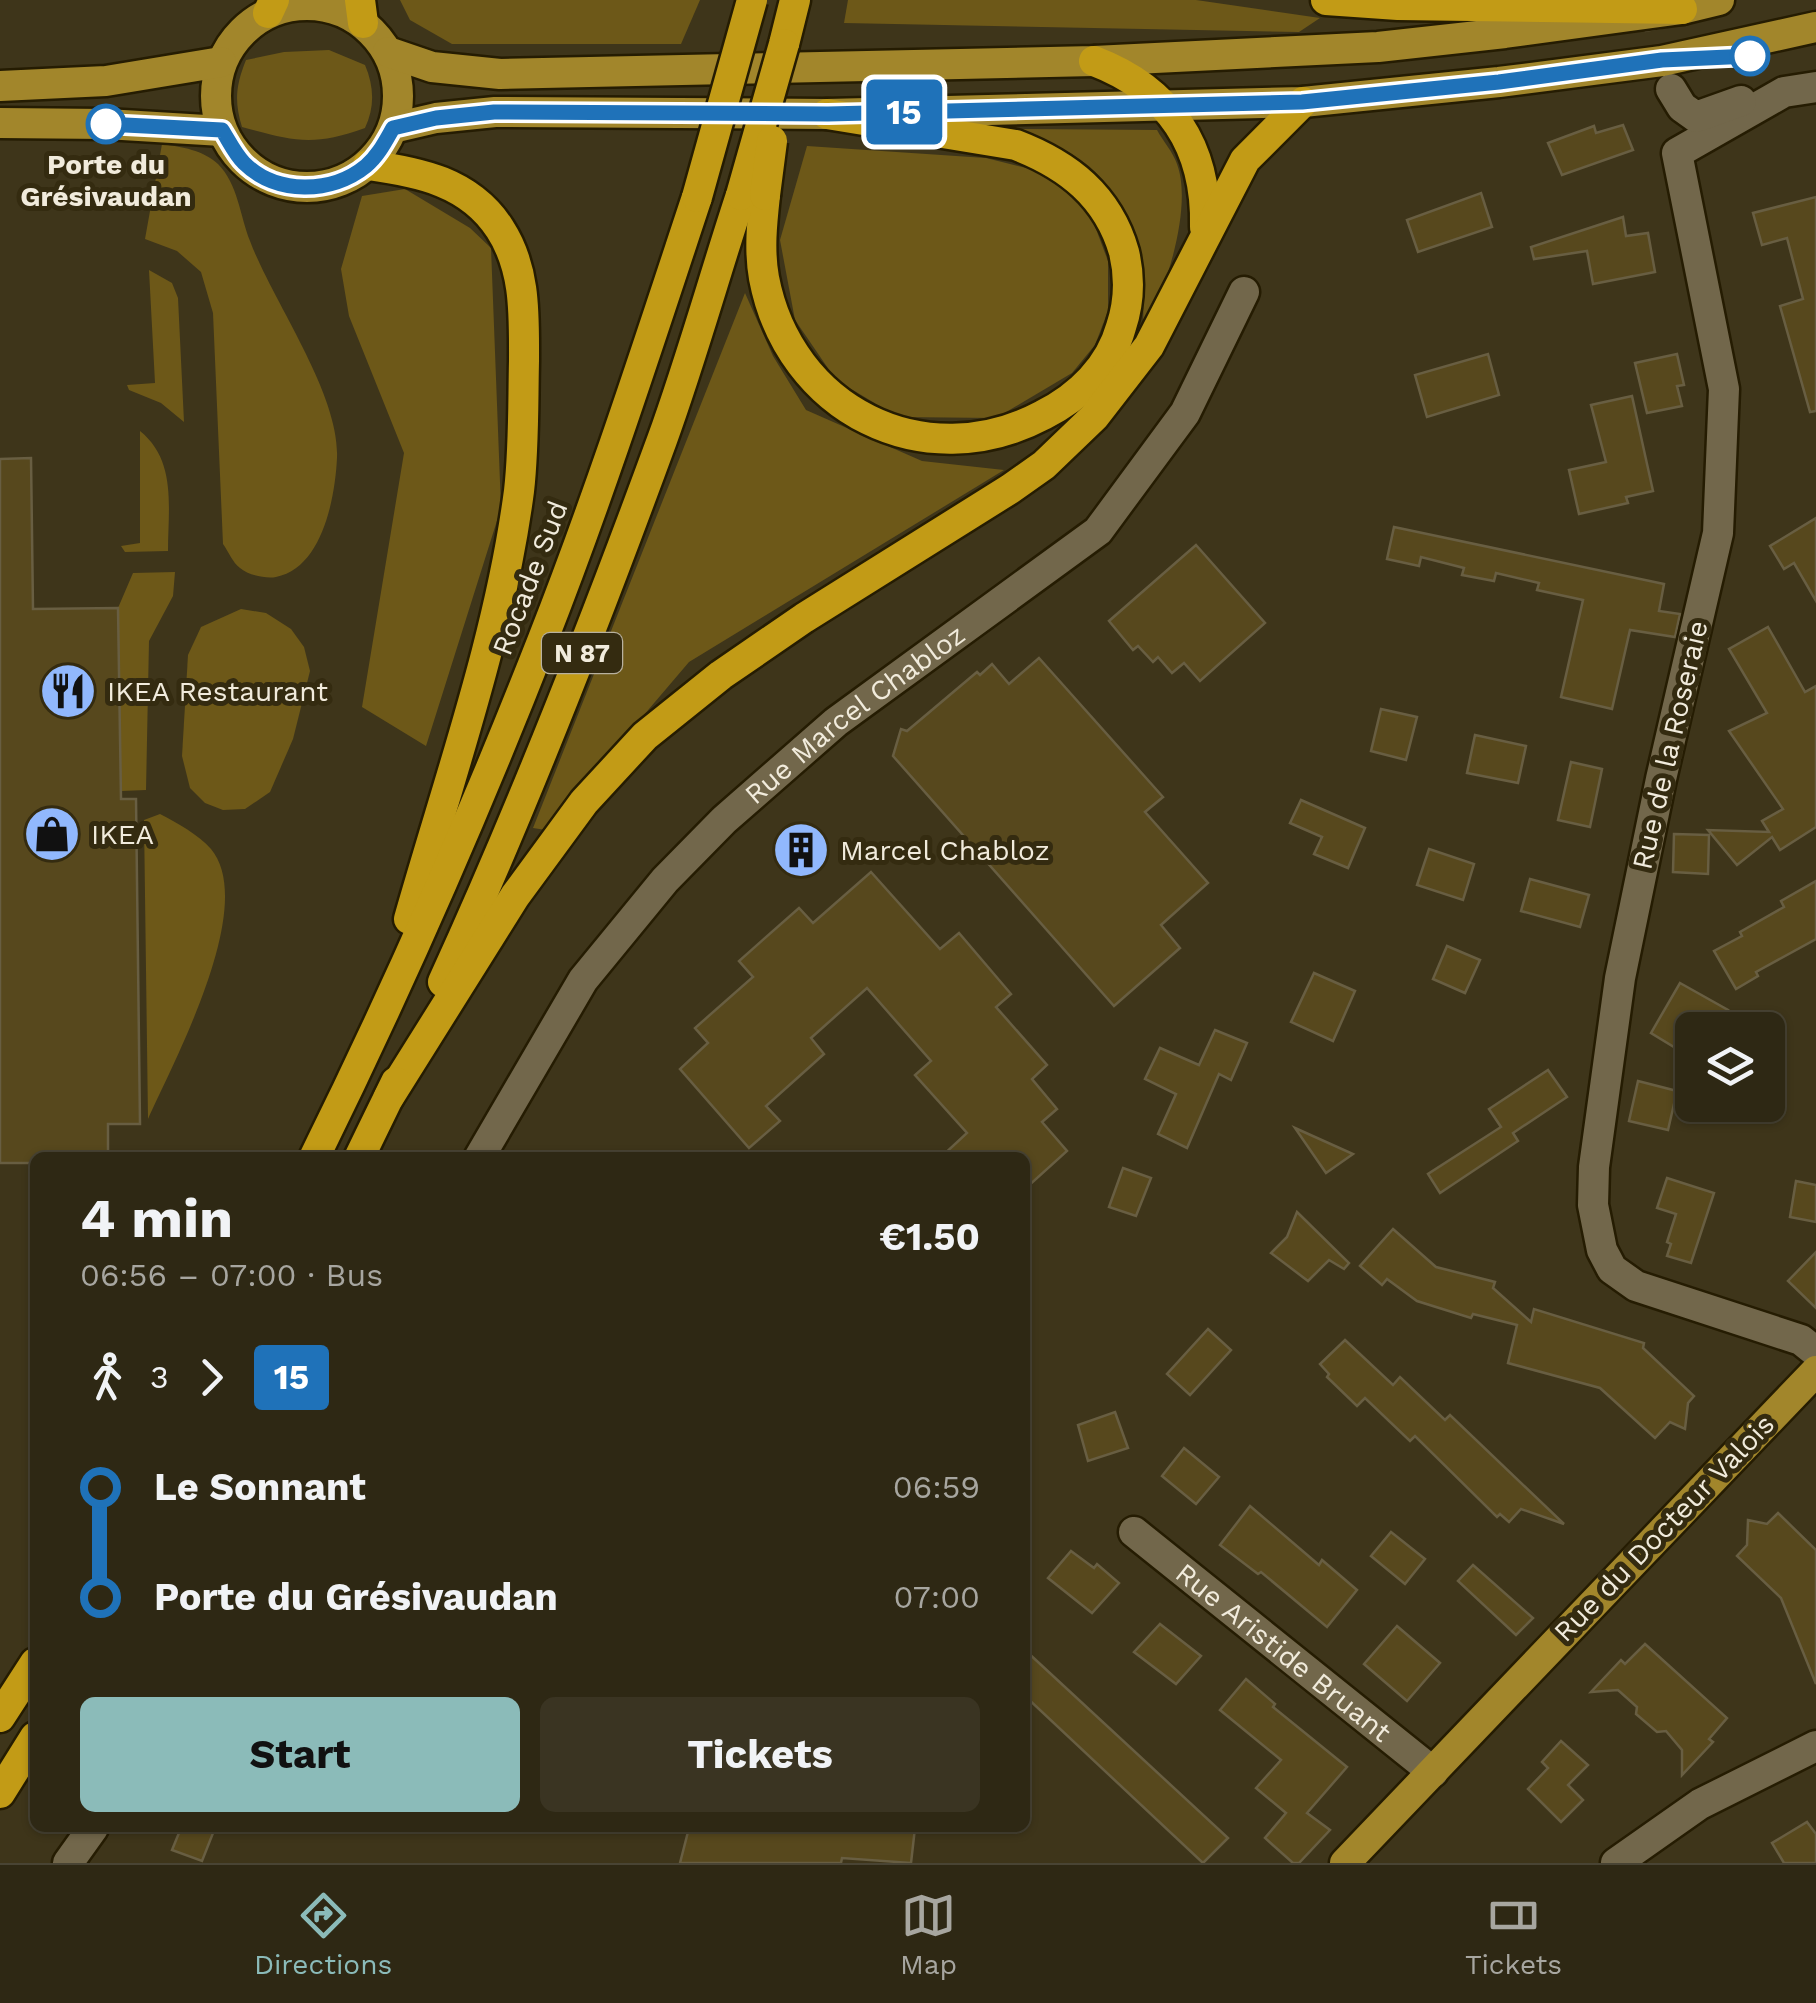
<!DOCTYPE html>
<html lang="en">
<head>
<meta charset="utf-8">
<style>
	:root { --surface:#2e2814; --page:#3a3422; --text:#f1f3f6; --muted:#a7a6a0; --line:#494434; --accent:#8bbbb9 }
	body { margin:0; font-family:"Work Sans",sans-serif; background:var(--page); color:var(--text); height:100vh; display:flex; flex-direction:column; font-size:38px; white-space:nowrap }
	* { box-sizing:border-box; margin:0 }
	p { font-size:32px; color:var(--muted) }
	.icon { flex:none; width:55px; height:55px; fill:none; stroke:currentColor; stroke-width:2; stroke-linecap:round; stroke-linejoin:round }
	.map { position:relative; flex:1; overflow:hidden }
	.side { position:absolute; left:30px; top:1152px; width:1000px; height:680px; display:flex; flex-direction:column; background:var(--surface); border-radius:15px; box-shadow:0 2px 8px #0004,0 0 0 2px var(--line) }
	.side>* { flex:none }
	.badge { padding:0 20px; border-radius:8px; font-size:35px; line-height:65px }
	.buttons { position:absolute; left:1675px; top:1012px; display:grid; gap:20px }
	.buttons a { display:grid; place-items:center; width:110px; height:110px; border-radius:15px; background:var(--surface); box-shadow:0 2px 8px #0004,0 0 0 2px var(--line); font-size:50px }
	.map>.badge { position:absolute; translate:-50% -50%; box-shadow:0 0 0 5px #fff }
	.legs { display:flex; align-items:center; gap:15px; height:110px; padding:0 50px; font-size:32px }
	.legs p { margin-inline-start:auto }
	.headline { display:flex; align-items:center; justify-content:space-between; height:170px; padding:0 50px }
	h1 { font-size:55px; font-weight:700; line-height:75px }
	.cta { display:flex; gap:20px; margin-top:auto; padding:20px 50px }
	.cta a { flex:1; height:115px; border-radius:15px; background:var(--accent); color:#111; font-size:40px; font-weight:700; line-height:115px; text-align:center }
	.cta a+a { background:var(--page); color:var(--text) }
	ul { padding:0 50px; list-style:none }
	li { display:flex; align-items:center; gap:35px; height:110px; font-size:38px }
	li i { display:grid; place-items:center; width:15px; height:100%; margin:0 12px; background:currentColor }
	li i::after { content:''; width:25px; height:25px; margin:-12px; border:8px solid; border-radius:50%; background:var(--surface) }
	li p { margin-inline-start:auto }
	li:first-child i { background:linear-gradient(#0000 50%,currentColor 0) }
	li:last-child i { background:linear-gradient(currentColor 50%,#0000 0) }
	.dock { display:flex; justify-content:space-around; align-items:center; height:140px; border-top:2px solid var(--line); background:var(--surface); font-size:28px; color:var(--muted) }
	.dock a { display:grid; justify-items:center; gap:5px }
	.dock .active { color:var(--accent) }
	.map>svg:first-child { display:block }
	.green { fill:#6d5818 }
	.building { fill:#57481d; stroke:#685e42; stroke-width:2.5 }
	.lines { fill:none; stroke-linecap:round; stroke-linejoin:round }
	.minor-tunnel { stroke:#595037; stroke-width:30; stroke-dasharray:30 15; stroke-linecap:butt }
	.minor-casing { stroke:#251c02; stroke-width:35 }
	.major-casing { stroke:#251c02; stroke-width:35 }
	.highway-casing { stroke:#251c02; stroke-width:35 }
	.minor { stroke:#72674b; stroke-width:30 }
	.major { stroke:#a2862b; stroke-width:30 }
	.highway { stroke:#c29b16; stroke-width:30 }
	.highway-bridge-casing { stroke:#251c02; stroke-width:35; stroke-linecap:butt }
	.highway-bridge { stroke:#c29b16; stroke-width:30 }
	.line-1-casing { stroke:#fff; stroke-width:22 }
	.line-1 { stroke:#1f72b9; stroke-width:15 }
	.stop-1-dot { fill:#fff; stroke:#1f72b9; stroke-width:5 }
	.labels { text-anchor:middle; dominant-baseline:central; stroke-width:10; stroke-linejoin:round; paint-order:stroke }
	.shield { fill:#342b10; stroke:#b8b19f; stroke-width:2.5 }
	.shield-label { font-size:25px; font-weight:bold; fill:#f1ebdc }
	.stop-label { font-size:28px; font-weight:bold; fill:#f1ebdc; stroke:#342b10 }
	.street-label { font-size:28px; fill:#f1ebdc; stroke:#342b10 }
	.poi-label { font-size:28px; fill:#f1ebdc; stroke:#342b10; text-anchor:start }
</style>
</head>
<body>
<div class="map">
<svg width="1816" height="1863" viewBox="0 0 1816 1863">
	<rect width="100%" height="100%" fill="#3e351a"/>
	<g class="green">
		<polygon points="400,0 700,0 681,44 452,44 410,20"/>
		<polygon points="848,0 1196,0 1320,18 1299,32 844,23"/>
		<path d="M329,50L365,65C374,86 375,107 365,128C312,147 294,141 242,127C234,101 236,85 246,60L284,52Z"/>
		<path d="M1022,129L1157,130C1163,141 1173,152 1177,164C1193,206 1166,293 1143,329C1145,272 1138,217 1097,174C1078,153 1047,142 1022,129Z"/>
		<path d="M162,144C182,147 203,150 218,164C238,184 240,216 250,241C273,302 340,394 337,458C335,499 322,568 276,577C266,579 248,575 240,568C233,563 228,551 223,544L213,313L201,272L177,251L145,239Z"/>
		<polygon points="807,146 986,158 1051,174 1075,195 1093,221 1108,261 1108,311 1095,345 1072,373 996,418 898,417 836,380 795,320 780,240"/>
		<polygon points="405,189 470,228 491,248 501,508 426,746 362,707 404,453 349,316 341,269 362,196"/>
		<polygon points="149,270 172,283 178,298 184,422 161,403 129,390 127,385 155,383"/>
		<polygon points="745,293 773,356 806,410 922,461 1004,470 689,662 546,830 533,828"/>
		<path d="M140,431C177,461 168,508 168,551L125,552L121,546L140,543Z"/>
		<polygon points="175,572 173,596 149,641 146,790 121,791 118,608 133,573"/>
		<polygon points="241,609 266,613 291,629 304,647 310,671 293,739 270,792 245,809 223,810 205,803 190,788 182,756 188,655 201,627"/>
		<path d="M160,814C176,822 199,835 211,849C258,905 174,1061 148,1119L144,820Z"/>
	</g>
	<g class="building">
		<polygon points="1623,125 1633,150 1562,175 1548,143 1594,126 1596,133"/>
		<polygon points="1481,193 1492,227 1418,252 1407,220"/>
		<polygon points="1816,197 1816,411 1810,412 1780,306 1803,299 1787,238 1762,245 1753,213"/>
		<polygon points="1623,217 1626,236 1648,233 1655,272 1593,284 1587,251 1534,259 1531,247"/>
		<polygon points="1488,354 1499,395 1427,417 1415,375"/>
		<polygon points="1677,354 1684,385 1677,386 1682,406 1647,413 1635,363"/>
		<polygon points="1632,396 1653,491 1626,497 1628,503 1579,514 1569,470 1606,462 1591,405"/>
		<polygon points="31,458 33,609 118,608 121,799 136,799 140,1124 108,1124 108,1158 35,1158 35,1163 0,1163 0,459"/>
		<polygon points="1816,518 1816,601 1794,563 1784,569 1770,546"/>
		<polygon points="1394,527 1664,584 1659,611 1680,614 1675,637 1630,630 1612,709 1561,697 1583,600 1537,590 1539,583 1496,573 1494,581 1462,575 1464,568 1421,557 1419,566 1387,559"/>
		<polygon points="1196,545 1265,623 1200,681 1184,663 1172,673 1158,657 1153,662 1138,646 1133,650 1109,621"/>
		<polygon points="1768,627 1805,692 1816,686 1816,827 1780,850 1772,837 1737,865 1708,830 1769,832 1762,821 1783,809 1729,731 1767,713 1729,649"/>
		<polygon points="1039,658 1163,797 1145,812 1208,883 1161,925 1180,948 1114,1006 893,756 901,729 907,731 977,672 980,675 992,664 1009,684"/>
		<polygon points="1381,709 1417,717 1406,760 1371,751"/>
		<polygon points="1475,735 1526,746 1518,783 1467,773"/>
		<polygon points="1571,762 1602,769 1590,827 1558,820"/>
		<polygon points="1301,800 1365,828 1348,868 1314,854 1322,837 1290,823"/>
		<polygon points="1674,834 1709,835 1708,874 1673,872"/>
		<polygon points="1429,849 1474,864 1463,900 1417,885"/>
		<polygon points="871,872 940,949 959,933 1011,994 996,1007 1047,1065 1032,1079 1057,1109 1042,1122 1067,1151 1025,1189 1025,1158 940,1158 967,1133 915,1075 931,1061 867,988 811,1038 824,1054 766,1106 780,1121 749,1148 680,1069 708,1043 695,1028 753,977 739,961 799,908 813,923"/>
		<polygon points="1530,879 1589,895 1580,927 1521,911"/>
		<polygon points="1816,881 1816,939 1756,972 1758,976 1736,989 1714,951 1742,936 1740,932 1784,907 1781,901"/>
		<polygon points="1447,946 1480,960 1465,993 1433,979"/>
		<polygon points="1314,973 1355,991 1333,1041 1291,1022"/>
		<polygon points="1680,983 1728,1010 1716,1030 1692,1030 1692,1058 1651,1033"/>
		<polygon points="1215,1030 1247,1043 1231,1080 1219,1074 1187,1148 1158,1134 1176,1094 1145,1079 1160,1048 1199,1065"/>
		<polygon points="1548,1070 1567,1097 1513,1133 1518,1141 1440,1193 1428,1174 1501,1127 1489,1109"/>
		<polygon points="1638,1081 1677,1091 1668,1130 1629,1121"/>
		<polygon points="1295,1128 1353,1154 1326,1173"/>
		<polygon points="1123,1168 1151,1178 1136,1216 1109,1207"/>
		<polygon points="1667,1178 1714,1193 1691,1263 1667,1256 1671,1244 1667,1242 1676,1214 1657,1208"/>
		<polygon points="1796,1181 1816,1185 1816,1222 1790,1217"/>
		<polygon points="1297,1212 1349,1263 1344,1269 1329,1260 1308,1281 1271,1253 1287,1237"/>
		<polygon points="1393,1229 1436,1267 1495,1282 1493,1288 1531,1322 1534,1309 1644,1343 1643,1348 1694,1396 1688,1403 1685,1429 1670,1422 1655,1438 1600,1388 1508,1363 1517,1325 1473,1314 1471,1318 1417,1301 1387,1279 1382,1285 1360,1266"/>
		<polygon points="1816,1252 1816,1308 1788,1281"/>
		<polygon points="1208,1329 1231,1350 1190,1395 1167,1374"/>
		<polygon points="1345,1340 1393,1385 1400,1377 1445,1420 1450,1415 1564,1524 1521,1509 1509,1522 1500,1514 1497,1517 1415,1436 1410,1441 1365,1398 1357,1406 1327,1377 1329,1374 1320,1364"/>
		<polygon points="1115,1412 1128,1448 1088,1461 1078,1425"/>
		<polygon points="1184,1448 1219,1477 1196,1504 1162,1476"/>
		<polygon points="1250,1506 1319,1565 1322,1560 1357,1590 1327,1627 1261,1572 1258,1574 1220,1545"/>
		<polygon points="1778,1513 1816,1550 1816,1684 1781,1598 1737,1556 1747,1545 1748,1520 1767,1524"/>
		<polygon points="1391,1532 1425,1559 1405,1584 1371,1556"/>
		<polygon points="1071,1551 1094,1568 1097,1564 1119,1583 1092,1613 1048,1578"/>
		<polygon points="1473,1565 1533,1618 1516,1635 1458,1581"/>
		<polygon points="1160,1624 1201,1656 1176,1684 1134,1652"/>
		<polygon points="1397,1626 1440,1663 1407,1701 1364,1664"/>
		<polygon points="1645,1644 1727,1718 1709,1739 1713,1742 1682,1775 1682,1750 1666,1731 1657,1732 1636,1714 1637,1707 1618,1690 1591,1692 1621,1660 1625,1664"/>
		<polygon points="1025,1650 1228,1838 1203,1863 1025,1696"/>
		<polygon points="1246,1679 1275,1704 1273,1707 1347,1767 1307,1813 1330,1830 1299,1863 1293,1863 1265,1838 1286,1813 1256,1788 1281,1760 1220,1710"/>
		<polygon points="1561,1741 1588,1765 1568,1785 1583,1800 1561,1822 1528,1789 1548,1768 1542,1762"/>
		<polygon points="1807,1822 1816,1834 1816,1863 1784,1863 1772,1843"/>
		<polygon points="181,1828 215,1828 202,1861 172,1850"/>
		<polygon points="689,1828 915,1828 911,1863 842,1858 841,1863 680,1863"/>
	</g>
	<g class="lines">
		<polyline class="minor-tunnel" points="1654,0 1670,86"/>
		<g class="minor-casing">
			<g id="minor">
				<polyline points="1816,87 1784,92 1677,153 1724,389 1718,533 1661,779 1620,978 1594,1167 1593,1205 1602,1250 1612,1269 1636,1286 1801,1340 1816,1352"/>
				<polyline points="1671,89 1682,107 1696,117 1741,101"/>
				<path id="s1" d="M479,1158L583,980L665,880L724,820L836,722L1098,531L1185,413L1244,292"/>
				<path id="s2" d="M1134,1532L1433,1772"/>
				<polyline points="68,1863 93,1828"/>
				<polyline points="1616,1863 1700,1804 1816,1746"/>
			</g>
		</g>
		<g class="major-casing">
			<g id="major">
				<circle cx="307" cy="96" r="91"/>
				<polyline points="388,52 432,67 500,74 1094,61 1378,47 1505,33 1682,9 1719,0"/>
				<polyline points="0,86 106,81 221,62"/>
				<polyline points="0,123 106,124 222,131"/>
				<polyline points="393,128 436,118 495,112 827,114 1303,102 1499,82 1662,61 1816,27"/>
				<polyline points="1345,1863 1816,1371"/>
			</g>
		</g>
		<g class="highway-casing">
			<g id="highway">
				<polyline points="360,0 363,23"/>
				<polyline points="1326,0 1398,5 1682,9"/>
				<polyline points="268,13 274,0"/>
				<polyline points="784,44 795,0"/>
				<path d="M1094,61C1170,90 1207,147 1205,227"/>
				<path d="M368,165C419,172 470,182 500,229C526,269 524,315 524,361C523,404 524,448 519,491C500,636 449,778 409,919"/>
				<path d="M765,195C762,223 759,250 764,278C789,410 924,478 1043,415C1079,397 1110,367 1121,327C1129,303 1130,277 1124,252C1108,196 1068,165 1016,145L827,114"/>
				<path d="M443,982C524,805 595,623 662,440C691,360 714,277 741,195"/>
				<polyline points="389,1097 515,896 584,802 645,736 721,675 804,618 1010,489 1044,465 1094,417 1149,346 1245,160 1303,102"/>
				<path d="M314,1158C398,988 474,815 543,639C600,494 648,345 697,197"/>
				<polyline points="359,1158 396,1082"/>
				<polyline points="0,1717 35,1663"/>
				<polyline points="0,1793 35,1737"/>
			</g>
		</g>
		<use href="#minor" class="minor"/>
		<use href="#major" class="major"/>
		<use href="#highway" class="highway"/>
		<g class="highway-bridge-casing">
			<g id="highway-bridge">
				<polyline points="741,195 784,44"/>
				<polyline points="765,195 772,141"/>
				<polyline points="697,197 752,0"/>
			</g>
		</g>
		<use href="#highway-bridge" class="highway-bridge"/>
	</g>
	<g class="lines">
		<g class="line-1-casing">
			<path id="line-1" d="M106,124L222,130C229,141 235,154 244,163C276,195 332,194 366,166C378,156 385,142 393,128L436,118L494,112L828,114L1302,102L1499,82L1662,60L1750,56"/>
		</g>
		<use href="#line-1" class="line-1"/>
	</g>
	<defs>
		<g id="restaurant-disc" transform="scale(2.875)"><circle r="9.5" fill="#91b8fd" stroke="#342b10"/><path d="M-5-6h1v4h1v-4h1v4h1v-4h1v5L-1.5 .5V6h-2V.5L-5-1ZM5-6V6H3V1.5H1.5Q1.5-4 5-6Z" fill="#111"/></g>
		<g id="shop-disc" transform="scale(2.875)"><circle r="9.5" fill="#91b8fd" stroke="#342b10"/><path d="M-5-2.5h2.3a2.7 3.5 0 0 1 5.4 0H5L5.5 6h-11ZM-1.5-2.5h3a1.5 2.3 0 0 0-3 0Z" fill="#111"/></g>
		<g id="building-disc" transform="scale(2.875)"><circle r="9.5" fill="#91b8fd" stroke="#342b10"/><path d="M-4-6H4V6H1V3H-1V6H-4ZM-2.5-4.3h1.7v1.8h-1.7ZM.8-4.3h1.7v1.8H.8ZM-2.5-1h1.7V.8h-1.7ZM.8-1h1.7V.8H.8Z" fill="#111"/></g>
	</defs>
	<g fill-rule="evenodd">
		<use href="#restaurant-disc" x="68" y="691"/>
		<use href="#shop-disc" x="52" y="834"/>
		<use href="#building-disc" x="801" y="850"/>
	</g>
	<g class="stop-1-dot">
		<circle cx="1750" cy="56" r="18"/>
		<circle cx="106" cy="124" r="18"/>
	</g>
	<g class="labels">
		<rect class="shield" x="542" y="633" width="80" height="40" rx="8"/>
		<g class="shield-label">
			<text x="582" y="653">N 87</text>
		</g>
		<g class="stop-label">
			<text x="106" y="164">Porte du<tspan x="106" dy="32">Grésivaudan</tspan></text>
		</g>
		<g class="street-label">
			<text transform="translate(530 578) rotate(-69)">Rocade Sud</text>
			<text stroke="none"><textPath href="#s1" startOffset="588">Rue Marcel Chabloz</textPath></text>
			<text transform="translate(1670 745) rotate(-77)">Rue de la Roseraie</text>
			<text transform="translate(1664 1528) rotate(-46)">Rue du Docteur Valois</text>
			<text stroke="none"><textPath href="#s2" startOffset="192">Rue Aristide Bruant</textPath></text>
		</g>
		<g class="poi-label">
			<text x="107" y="691">IKEA Restaurant</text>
			<text x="91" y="834">IKEA</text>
			<text x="840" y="850">Marcel Chabloz</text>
		</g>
	</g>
</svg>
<div class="buttons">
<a><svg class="icon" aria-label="layers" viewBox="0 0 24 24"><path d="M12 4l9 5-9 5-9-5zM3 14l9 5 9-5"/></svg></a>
</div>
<b class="badge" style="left:904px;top:112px;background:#1f72b9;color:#fff">15</b>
<section class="side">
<div class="headline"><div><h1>4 min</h1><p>06:56 – 07:00 · Bus</p></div><b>€1.50</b></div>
<div class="legs"><svg class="icon" aria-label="walk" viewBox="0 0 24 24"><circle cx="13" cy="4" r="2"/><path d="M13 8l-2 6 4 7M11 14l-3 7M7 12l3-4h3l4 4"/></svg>3<svg class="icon" aria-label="forward" viewBox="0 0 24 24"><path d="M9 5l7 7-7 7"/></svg><b class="badge" style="background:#1f72b9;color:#fff">15</b></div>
<ul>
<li><i style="color:#1f72b9"></i><b>Le Sonnant</b><p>06:59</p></li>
<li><i style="color:#1f72b9"></i><b>Porte du Grésivaudan</b><p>07:00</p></li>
</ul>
<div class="cta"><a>Start</a><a>Tickets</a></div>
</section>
</div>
<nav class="dock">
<a class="active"><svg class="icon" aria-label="directions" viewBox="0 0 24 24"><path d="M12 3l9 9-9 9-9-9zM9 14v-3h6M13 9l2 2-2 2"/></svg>Directions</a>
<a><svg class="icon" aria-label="map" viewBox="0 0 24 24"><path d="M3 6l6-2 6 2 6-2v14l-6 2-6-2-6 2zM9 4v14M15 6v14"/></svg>Map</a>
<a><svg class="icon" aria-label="tickets" viewBox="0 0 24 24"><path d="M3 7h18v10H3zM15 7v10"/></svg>Tickets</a>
</nav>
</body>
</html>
